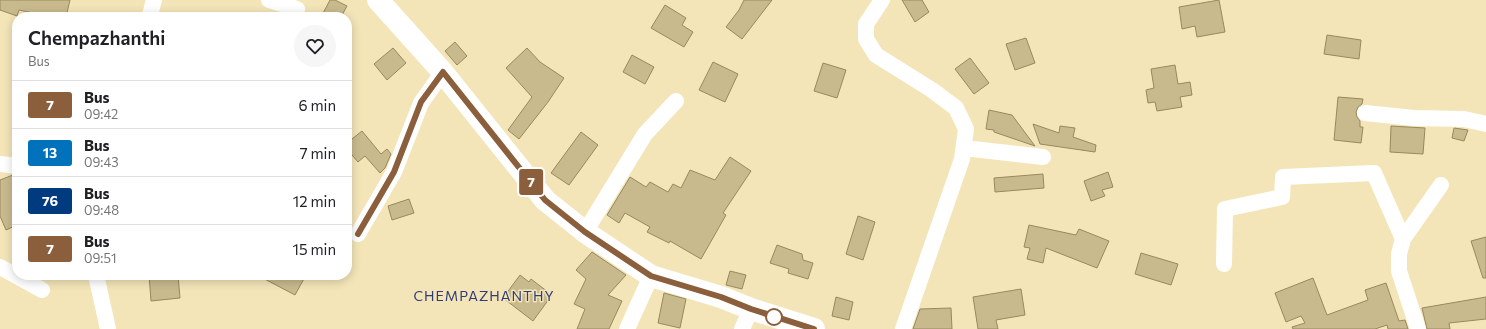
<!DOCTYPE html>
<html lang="en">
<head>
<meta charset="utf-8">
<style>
	:root { --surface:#fff; --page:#f6f6f6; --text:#202124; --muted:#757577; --line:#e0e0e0 }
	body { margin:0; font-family:Commissioner,sans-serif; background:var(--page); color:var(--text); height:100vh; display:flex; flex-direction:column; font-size:15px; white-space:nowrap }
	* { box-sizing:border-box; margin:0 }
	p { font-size:13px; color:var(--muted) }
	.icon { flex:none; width:22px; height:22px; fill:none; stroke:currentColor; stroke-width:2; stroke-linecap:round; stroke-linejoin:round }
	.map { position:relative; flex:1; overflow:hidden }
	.details { position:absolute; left:12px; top:12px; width:340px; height:268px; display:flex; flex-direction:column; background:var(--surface); border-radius:16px; box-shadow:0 2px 10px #0003 }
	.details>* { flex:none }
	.badge { padding:0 8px; border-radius:3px; font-size:14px; line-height:26px }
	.map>.badge { position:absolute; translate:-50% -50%; box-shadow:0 0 0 2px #fff }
	.round { display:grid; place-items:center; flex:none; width:42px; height:42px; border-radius:21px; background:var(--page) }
	.summary { display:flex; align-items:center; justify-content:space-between; height:68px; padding:0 16px }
	h1 { font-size:19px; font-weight:600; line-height:30px }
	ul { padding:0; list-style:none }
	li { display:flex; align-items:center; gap:12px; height:48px; padding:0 16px; border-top:1px solid var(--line) }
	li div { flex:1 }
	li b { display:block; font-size:15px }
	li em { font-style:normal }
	li .badge { min-width:44px; font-weight:700; text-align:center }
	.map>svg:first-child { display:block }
	.building { fill:#c9ba8e; stroke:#97895e }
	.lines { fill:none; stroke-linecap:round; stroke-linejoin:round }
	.minor { stroke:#fff; stroke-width:16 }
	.secondary { stroke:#fff; stroke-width:22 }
	.line-casing { stroke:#fff; stroke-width:9 }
	.line { stroke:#8b5e3c; stroke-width:6 }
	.stop-dot { fill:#fff; stroke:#8b5e3c; stroke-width:2 }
	.labels { text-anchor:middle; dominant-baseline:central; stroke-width:3; stroke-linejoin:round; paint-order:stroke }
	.quarter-label { font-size:14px; letter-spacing:1px; fill:#2f3c76; stroke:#f4e5b8 }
</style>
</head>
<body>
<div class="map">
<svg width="1486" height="329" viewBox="0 0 1486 329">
	<rect width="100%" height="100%" fill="#f4e5b8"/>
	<g class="building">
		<polygon points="0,0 70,0 66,17 51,17 19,10 17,16 0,10"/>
		<polygon points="330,0 335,0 347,6 341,17 321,17"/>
		<polygon points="744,0 772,0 742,39 726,27 739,10"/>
		<polygon points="902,0 922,0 929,12 915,22"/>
		<polygon points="1219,0 1225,32 1197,37 1195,26 1182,29 1179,7"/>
		<polygon points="665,5 686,18 682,25 693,32 684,47 651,28"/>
		<polygon points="1327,35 1361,40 1359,59 1324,54"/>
		<polygon points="1026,38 1035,63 1015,70 1006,44"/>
		<polygon points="455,42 467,56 457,65 445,51"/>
		<polygon points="393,48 406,63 387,80 374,64"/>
		<polygon points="527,48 540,62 564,78 548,102 519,139 508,130 532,97 506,68"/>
		<polygon points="632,55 654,67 645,84 623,72"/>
		<polygon points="970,58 989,83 974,94 955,69"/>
		<polygon points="713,62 738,74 725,102 699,90"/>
		<polygon points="823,63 846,70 837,98 814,91"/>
		<polygon points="1175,65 1178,84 1190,82 1192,95 1180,97 1182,107 1157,111 1155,102 1148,103 1146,90 1154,88 1151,69"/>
		<polygon points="1338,97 1363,99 1362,104 1358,107 1356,112 1357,117 1360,121 1360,127 1363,127 1361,143 1334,140"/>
		<polygon points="989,110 1012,115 1035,146 994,132 994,130 986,129"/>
		<polygon points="1033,124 1059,133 1060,126 1075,128 1073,137 1096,145 1095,152 1040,144"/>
		<polygon points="1391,126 1425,128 1423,154 1390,152"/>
		<polygon points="1454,128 1468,130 1464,141 1452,138"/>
		<polygon points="362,131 381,154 387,149 391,154 385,168 380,173 365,156 358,162 347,149 347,143"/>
		<polygon points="581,132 598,145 569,185 551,173"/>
		<polygon points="730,157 751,171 723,213 726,215 701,259 670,241 669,243 647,232 650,227 625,213 619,223 607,215 630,177 646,187 650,182 668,192 673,184 681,188 690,170 715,180"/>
		<polygon points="1108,172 1113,187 1102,190 1105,196 1091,201 1084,181"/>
		<polygon points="1043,174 1044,188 995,192 994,178"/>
		<polygon points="13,175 17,175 17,225 6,230 0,216 0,180"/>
		<polygon points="409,199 414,213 392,220 388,206"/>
		<polygon points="858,216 875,222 863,260 846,254"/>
		<polygon points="1029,225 1076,235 1079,229 1109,241 1097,268 1046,248 1043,263 1027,259 1030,248 1024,247"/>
		<polygon points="1486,237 1486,278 1483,278 1471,241"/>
		<polygon points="777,245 802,254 803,260 813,263 808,279 788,273 789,269 770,263"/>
		<polygon points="592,252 626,275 608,295 622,301 609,329 577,329 585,309 574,304 586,279 576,270"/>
		<polygon points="1141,253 1178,264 1171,285 1135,274"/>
		<polygon points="730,271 746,275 742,289 726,285"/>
		<polygon points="149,275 178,275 180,298 151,301"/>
		<polygon points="257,275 306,275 295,295"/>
		<polygon points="520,275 529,282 531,279 552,295 533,321 503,298"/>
		<polygon points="1313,278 1327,315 1368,300 1365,290 1386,283 1399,321 1405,320 1408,329 1388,329 1387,325 1375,329 1293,329 1292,327 1305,323 1301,316 1286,322 1275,293"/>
		<polygon points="1021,289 1025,315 996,320 998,329 978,329 973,297"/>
		<polygon points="664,293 686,299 680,328 658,323"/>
		<polygon points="836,297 853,302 849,320 832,316"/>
		<polygon points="1486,297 1486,319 1449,323 1450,329 1427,329 1422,308"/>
		<polygon points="951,308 952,329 913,329 920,309"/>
	</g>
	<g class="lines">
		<g class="minor">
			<polyline points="269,0 297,9"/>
			<polyline points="882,0 866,24 866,39 876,55 932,90 956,108 966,129 962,159 903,329"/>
			<polyline points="150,15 154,0"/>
			<polyline points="1365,113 1414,118 1464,119 1486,124"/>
			<polyline points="964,148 1043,157"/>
			<polyline points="0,164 17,166"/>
			<polyline points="585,232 645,134 676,101"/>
			<polyline points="358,234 394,172 421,103 443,72"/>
			<polyline points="1224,264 1225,209 1282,197 1283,177 1374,173 1403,239"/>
			<polyline points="0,267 42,290"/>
			<polyline points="96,275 108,329"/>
			<polyline points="627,329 651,276"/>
			<polyline points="742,329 751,309"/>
			<polyline points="1418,329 1399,271 1399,254 1403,239 1441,185"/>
		</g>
		<polyline class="secondary" points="378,0 440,69 545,200 585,232 651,276 721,297 751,309 814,329"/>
	</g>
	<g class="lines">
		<g class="line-casing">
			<polyline id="line" points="358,234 394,172 421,102 443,72 545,200 585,232 651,276 721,297 751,309 814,329"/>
		</g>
		<use href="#line" class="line"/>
	</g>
	<circle class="stop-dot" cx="774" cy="317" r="8"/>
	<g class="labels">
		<g class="quarter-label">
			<text x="484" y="295">CHEMPAZHANTHY</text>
		</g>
	</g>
</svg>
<b class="badge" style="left:531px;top:182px;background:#8b5e3c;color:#fff">7</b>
<section class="details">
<div class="summary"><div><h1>Chempazhanthi</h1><p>Bus</p></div><a class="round"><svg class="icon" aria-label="heart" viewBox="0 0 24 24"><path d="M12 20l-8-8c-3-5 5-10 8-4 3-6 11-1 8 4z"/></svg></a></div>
<ul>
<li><span class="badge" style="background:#8b5e3c;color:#fff">7</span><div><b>Bus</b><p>09:42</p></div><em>6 min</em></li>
<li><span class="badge" style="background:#0072bc;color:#fff">13</span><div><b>Bus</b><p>09:43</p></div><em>7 min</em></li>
<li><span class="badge" style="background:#003b80;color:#fff">76</span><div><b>Bus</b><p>09:48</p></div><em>12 min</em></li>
<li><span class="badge" style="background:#8b5e3c;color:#fff">7</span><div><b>Bus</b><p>09:51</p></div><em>15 min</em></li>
</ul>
</section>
</div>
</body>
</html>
